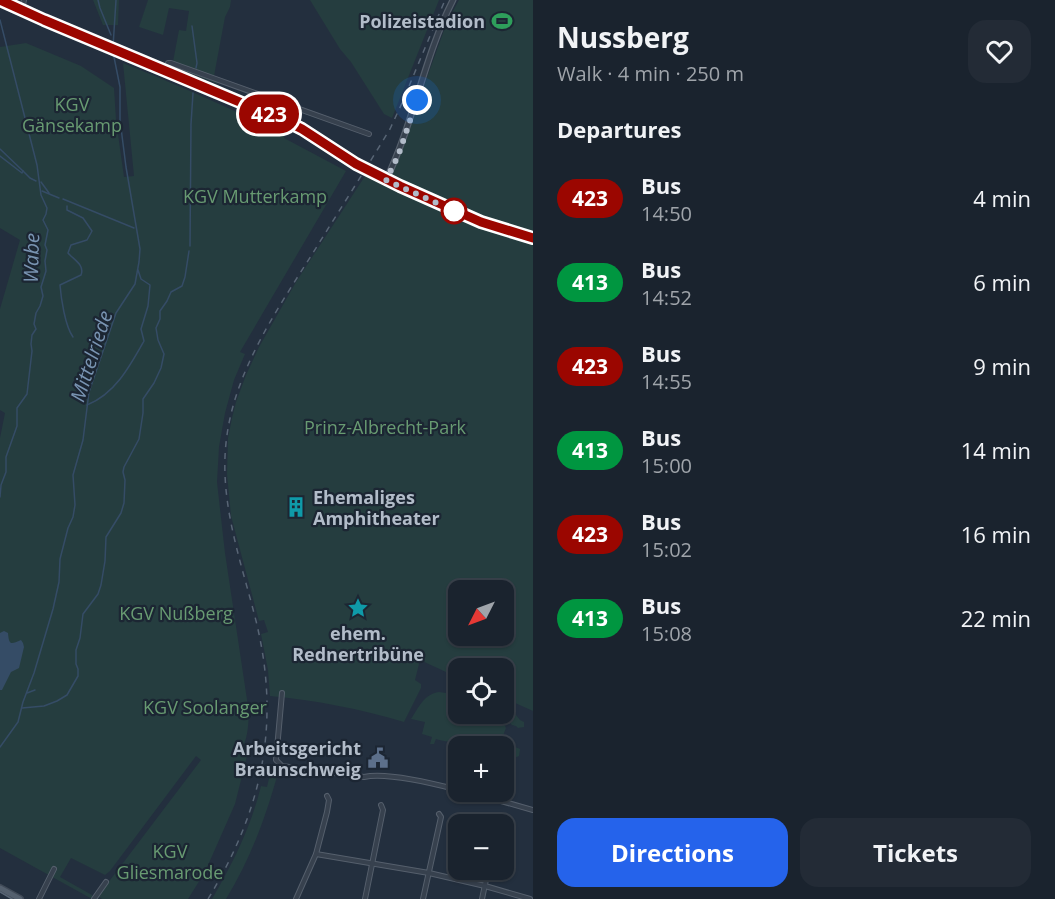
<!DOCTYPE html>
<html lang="en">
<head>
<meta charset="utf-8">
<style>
	:root { --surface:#1a232e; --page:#232b36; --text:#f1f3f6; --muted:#9fa4aa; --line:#38404a; --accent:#2563eb }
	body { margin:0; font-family:"Open Sans",sans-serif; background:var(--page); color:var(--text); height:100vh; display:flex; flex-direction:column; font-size:22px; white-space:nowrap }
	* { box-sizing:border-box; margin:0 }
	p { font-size:20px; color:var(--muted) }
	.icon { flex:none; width:33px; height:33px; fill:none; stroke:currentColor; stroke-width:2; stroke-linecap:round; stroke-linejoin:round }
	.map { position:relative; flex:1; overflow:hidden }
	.side { display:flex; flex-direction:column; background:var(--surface); width:522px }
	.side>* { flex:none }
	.badge { padding:0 12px; border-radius:20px; font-size:21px; line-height:39px }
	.needle { width:39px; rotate:228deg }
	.tools { position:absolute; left:448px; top:580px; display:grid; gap:12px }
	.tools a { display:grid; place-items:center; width:66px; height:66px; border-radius:12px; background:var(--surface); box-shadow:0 2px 4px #0004,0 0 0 2px var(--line); font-size:30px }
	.you { position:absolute; width:30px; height:30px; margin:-15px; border:4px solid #fff; border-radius:50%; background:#1a73e8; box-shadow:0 0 0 9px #1a73e833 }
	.map>.badge { position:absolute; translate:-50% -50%; box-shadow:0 0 0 3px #fff }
	h2 { padding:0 24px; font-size:22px; line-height:54px }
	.round { display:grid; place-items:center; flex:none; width:63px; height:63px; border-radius:18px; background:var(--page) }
	.head { display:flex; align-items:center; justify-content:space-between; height:102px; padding:0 24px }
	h1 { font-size:28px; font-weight:700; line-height:45px }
	.button { display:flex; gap:12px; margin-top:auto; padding:12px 24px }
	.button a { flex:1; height:69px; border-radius:18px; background:var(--accent); color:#fff; font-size:24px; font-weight:700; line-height:69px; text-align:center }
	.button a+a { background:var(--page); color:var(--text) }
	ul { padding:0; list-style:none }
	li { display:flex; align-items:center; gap:18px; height:84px; padding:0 24px }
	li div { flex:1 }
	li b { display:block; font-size:22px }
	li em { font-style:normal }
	li .badge { min-width:66px; font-weight:700; text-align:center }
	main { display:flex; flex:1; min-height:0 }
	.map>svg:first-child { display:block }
	.green { fill:#253d3f; fill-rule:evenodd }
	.water { fill:#354c66 }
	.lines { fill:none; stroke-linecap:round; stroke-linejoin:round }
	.stream { stroke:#354c66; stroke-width:1.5 }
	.minor-casing { stroke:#555f6c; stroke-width:6 }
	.tertiary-casing { stroke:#555f6c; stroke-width:7 }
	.secondary-casing { stroke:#555f6c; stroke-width:8 }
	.primary-casing { stroke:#404a57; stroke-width:8 }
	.minor { stroke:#37414e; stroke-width:4 }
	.tertiary { stroke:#37414e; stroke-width:4.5 }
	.secondary { stroke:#445061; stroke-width:5 }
	.primary { stroke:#54606e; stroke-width:5 }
	.tram { stroke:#586575; stroke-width:1.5 }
	.rail { stroke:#586575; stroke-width:1.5; stroke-dasharray:6 6; stroke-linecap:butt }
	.secondary-bridge-casing { stroke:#555f6c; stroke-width:8; stroke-linecap:butt }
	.secondary-bridge { stroke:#445061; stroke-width:5 }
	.line-casing { stroke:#fff; stroke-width:14 }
	.line { stroke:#9b0600; stroke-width:9 }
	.walk { stroke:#b2bcc9; stroke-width:6; stroke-dasharray:0 10.8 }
	.stop-dot { fill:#fff; stroke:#9b0600; stroke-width:3 }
	.labels { text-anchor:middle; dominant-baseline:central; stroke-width:4.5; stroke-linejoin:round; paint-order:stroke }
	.poi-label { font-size:18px; font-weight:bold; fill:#b2bcc9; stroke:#1c2633; text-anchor:end }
	.park-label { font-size:18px; fill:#689b72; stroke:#1c2633 }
	.water-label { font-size:20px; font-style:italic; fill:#7994b2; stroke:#1c2633 }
</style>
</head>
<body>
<main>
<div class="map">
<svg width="533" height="899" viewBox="0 0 533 899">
	<rect width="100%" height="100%" fill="#232f3e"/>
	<g class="green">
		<polygon points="93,0 119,0 118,25 103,25"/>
		<polygon points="148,0 231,0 230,7 225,17 214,76 218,84 172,67 179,30 186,31 189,11 169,8 163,35 139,27"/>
		<polygon points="310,0 439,0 392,118 384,114 351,62 340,49"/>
		<path d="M459,0H533V711L504,698V669H459V678L420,660L415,680L421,684V688L404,722C360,709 315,700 270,696L268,670L261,634L268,632L264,620L259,621L231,516L227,474L228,438L232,418L236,402L246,375L259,347L296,282L367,173L386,183L394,169L447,22ZM459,591H504V636H459Z"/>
		<path d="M26,43L81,66L114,88L116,120L124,177L134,176L123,63C178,85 232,109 285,135L284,138L346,171L240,352L245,354L234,380L225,413L219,447L217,482L225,553L249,713C248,727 248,740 240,752L247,756L235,804L205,872L188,899H102L98,896L201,760L196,756L110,871L105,875L71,858L60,877L92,895V899L0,848V438L5,413L0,410V309L20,240L0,228V47Z"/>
		<path d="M439,692L453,694L447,709L456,717L464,714L465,717L471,718L472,717L482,718L485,721L488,720V718L484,717V714L504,713L510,716L516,715L520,720L524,722V727L518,728L516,726L512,725L510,723L506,724L503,720H497L496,722L499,724H504L506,728L500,743L504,745L508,744L511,747L513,746L520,749L519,756L510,760L504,757V747H463V745C454,741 445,742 436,739L434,744H430L432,737L422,734L425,722L411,719C419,707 424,694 439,692Z"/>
		<path d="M278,773C265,819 251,858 226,899H212C233,863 251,827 261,786L267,787L270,774Z"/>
	</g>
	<path class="water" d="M4,631L8,633C9,646 11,644 21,640L23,643L24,647L19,668L11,672L2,690H0V633Z"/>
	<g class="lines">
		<g class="stream">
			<polyline points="98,0 100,8 111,35"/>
			<polyline points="0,20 37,165 41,195 47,208 46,214 43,220 48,230 45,245 47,250 45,261 46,271 41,287 43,296 40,306 36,313 34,324 36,329 32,335 31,344 32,351 27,394 17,408 17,426 6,457 6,472 1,485 0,497"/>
			<polyline points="192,26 197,63 196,68"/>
			<polyline points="113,47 116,0"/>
			<polyline points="0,149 23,171"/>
			<polyline points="0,156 22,173 23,171 30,178 36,181"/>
			<polyline points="41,182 49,193"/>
			<polyline points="42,191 59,198"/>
			<polyline points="63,199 134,228"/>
			<path d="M67,206V210L83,218L92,231L87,240L71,245L68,253C74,260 85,265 81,275L60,285C61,298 65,326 73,337"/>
			<polyline points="190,246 191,124 193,93"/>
			<path d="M87,405C115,394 130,366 144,341L141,329L148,306L150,285L141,279L138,270"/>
			<polyline points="27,693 35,690"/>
			<polyline points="22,708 44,706 57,701 67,695 78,676 78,669 76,664 76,650 80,638 83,614 98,594 101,585 105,561 106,537 121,513 124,503 125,480 123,472 124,467 139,439 143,413 143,399 154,383 161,368 164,354 158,340 156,328 160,319 160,311 167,301 171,292 182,286 185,277 189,251"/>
			<polyline points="0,747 18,722 23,702 34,673 53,609 59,582 60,559 68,528 73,517 75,505 73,475 83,440 89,392 116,313 135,284 139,262 140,249 126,167 120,120 120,87 113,52"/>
		</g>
		<g class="minor-casing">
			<g id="minor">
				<polyline points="22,9 24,0"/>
				<polyline points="164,70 168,63 171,63 369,134"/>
				<path d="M282,693L276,760L282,766L364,777C387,772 435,784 459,790"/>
				<polyline points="469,792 533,810"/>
				<polyline points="316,854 429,873 485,886 530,899"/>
				<polyline points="39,899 54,869"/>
				<polyline points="94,899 106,882"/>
				<polyline points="296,899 316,854 327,812 329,800 327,796"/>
				<polyline points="365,899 383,810 381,805"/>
				<polyline points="423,899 441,817 439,814"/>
				<polyline points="482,899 488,870"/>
			</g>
		</g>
		<g class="tertiary-casing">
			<path id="tertiary" d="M386,180C414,122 424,57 453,0"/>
		</g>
		<g class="secondary-casing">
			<g id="secondary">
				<polyline points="0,0 290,123 302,129 360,166"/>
				<polyline points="372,173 481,222 533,238"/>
			</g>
		</g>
		<g class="primary-casing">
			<polyline id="primary" points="0,888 20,899"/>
		</g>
		<use href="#minor" class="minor"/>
		<use href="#tertiary" class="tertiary"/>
		<use href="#secondary" class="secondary"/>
		<use href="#primary" class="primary"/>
		<polyline class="tram" points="0,892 12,899"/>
		<path class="rail" d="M208,899C264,807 282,719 254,613C239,555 218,497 227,435C236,370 276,311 311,256C337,214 364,172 390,129L402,103L445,0"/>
		<g class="secondary-bridge-casing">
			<polyline id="secondary-bridge" points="360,166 372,173"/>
		</g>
		<use href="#secondary-bridge" class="secondary-bridge"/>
	</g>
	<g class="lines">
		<g class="line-casing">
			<polyline id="line" points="0,0 44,20 290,123 302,129 356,164 400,186 481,222 533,238"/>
		</g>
		<use href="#line" class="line"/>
		<polyline class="walk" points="417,100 398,156 386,180 454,211"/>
	</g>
	<defs>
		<g id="stadium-bare" transform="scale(1.62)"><path d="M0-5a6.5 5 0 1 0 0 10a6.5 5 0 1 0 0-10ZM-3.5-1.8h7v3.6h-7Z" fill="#2e9e5b" stroke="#1c2633" stroke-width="2.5" paint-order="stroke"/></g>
		<g id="building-bare" transform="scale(1.62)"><path d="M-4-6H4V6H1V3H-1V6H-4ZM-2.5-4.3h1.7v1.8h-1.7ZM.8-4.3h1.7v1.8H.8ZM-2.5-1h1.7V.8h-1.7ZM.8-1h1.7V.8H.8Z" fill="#0f9aa8" stroke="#1c2633" stroke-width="2.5" paint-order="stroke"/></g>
		<g id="sight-bare" transform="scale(1.62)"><path d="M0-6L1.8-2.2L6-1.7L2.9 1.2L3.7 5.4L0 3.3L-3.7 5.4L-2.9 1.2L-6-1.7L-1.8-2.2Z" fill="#0f9aa8" stroke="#1c2633" stroke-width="2.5" paint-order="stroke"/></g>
		<g id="civic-bare" transform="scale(1.62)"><path d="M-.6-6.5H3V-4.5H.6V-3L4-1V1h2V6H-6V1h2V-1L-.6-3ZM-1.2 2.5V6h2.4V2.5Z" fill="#5c6f8a" stroke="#1c2633" stroke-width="2.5" paint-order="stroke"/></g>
	</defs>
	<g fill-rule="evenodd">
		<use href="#stadium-bare" x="502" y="21"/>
		<use href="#building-bare" x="296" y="507"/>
		<use href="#sight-bare" x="358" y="608"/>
		<use href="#civic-bare" x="378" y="758"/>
	</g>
	<circle class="stop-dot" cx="454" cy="211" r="12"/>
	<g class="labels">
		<g class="poi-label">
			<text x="485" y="21">Polizeistadion</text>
			<text x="313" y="497" text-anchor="start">Ehemaliges<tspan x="313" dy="21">Amphitheater</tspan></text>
			<text x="358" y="633" text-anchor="middle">ehem.<tspan x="358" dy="21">Rednertribüne</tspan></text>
			<text x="361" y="748">Arbeitsgericht<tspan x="361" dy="21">Braunschweig</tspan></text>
		</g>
		<g class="park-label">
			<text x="72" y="104">KGV<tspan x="72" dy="21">Gänsekamp</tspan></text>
			<text x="255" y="196">KGV Mutterkamp</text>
			<text x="385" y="427">Prinz-Albrecht-Park</text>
			<text x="176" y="613">KGV Nußberg</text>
			<text x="205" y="707">KGV Soolanger</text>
			<text x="170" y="851">KGV<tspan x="170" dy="21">Gliesmarode</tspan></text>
		</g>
		<g class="water-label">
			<text transform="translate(31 258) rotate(-88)">Wabe</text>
			<text transform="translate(91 356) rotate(-72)">Mittelriede</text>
		</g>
	</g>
</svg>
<div class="tools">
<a><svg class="needle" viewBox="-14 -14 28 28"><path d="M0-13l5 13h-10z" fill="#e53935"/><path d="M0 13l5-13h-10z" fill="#9fa4aa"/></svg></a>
<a><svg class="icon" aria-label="locate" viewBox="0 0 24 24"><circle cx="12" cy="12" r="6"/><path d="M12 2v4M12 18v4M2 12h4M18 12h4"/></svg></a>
<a>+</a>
<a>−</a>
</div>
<div class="you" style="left:417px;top:100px"></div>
<b class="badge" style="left:269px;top:114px;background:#9b0600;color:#fff">423</b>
</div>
<section class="side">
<div class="head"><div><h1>Nussberg</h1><p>Walk · 4 min · 250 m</p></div><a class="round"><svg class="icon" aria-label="heart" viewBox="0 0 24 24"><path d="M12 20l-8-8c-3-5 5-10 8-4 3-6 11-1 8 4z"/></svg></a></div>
<h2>Departures</h2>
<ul>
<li><span class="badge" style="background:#9b0600;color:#fff">423</span><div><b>Bus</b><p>14:50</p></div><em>4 min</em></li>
<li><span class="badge" style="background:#009640;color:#fff">413</span><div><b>Bus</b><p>14:52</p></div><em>6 min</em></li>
<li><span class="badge" style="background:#9b0600;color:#fff">423</span><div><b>Bus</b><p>14:55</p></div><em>9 min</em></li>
<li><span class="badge" style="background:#009640;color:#fff">413</span><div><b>Bus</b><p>15:00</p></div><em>14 min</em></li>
<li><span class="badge" style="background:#9b0600;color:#fff">423</span><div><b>Bus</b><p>15:02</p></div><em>16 min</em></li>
<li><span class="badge" style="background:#009640;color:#fff">413</span><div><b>Bus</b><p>15:08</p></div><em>22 min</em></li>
</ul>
<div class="button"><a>Directions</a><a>Tickets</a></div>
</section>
</main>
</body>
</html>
